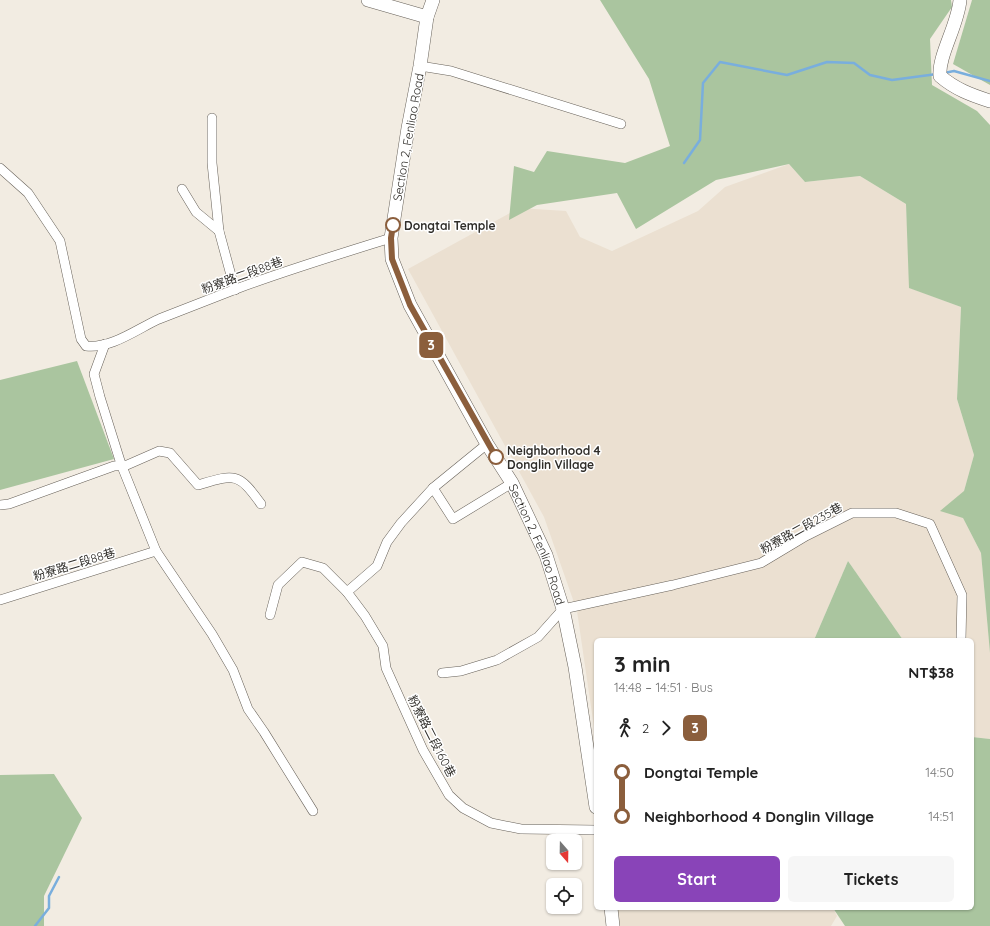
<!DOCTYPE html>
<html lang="en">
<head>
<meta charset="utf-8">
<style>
	:root { --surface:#fff; --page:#f6f6f6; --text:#222; --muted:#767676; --accent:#8944b8 }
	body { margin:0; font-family:Quicksand,"Noto Sans TC",sans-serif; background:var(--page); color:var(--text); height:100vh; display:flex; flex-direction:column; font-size:15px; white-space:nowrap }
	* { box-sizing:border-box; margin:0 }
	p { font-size:13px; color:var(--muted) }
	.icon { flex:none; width:22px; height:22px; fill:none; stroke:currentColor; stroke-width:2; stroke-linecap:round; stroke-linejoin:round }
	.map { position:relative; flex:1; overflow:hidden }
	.panel { position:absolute; left:594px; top:638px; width:380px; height:272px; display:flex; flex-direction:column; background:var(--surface); border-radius:6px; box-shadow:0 1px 3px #0004 }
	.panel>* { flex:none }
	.badge { padding:0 8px; border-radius:6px; font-size:14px; line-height:26px }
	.needle { width:26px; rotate:160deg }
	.fabs { position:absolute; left:546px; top:834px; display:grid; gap:8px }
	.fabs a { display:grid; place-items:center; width:36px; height:36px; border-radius:6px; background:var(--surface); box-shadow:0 1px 3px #0004; font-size:20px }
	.map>.badge { position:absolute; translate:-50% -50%; box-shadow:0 0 0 2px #fff }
	.legs { display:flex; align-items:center; gap:6px; height:44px; padding:0 20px; font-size:13px }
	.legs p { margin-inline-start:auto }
	.overview { display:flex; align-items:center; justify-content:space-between; height:68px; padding:0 20px }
	h1 { font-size:22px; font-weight:700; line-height:30px }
	.primary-button { display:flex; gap:8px; margin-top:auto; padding:8px 20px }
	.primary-button a { flex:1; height:46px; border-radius:6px; background:var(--accent); color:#fff; font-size:16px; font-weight:700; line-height:46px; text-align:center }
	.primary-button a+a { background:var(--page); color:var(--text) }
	ul { padding:0 20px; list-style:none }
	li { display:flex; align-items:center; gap:14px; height:44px; font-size:15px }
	li i { display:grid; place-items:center; width:6px; height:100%; margin:0 5px; background:currentColor }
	li i::after { content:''; width:10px; height:10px; margin:-5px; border:3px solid; border-radius:50%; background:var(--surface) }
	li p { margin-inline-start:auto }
	li:first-child i { background:linear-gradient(#0000 50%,currentColor 0) }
	li:last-child i { background:linear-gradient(currentColor 50%,#0000 0) }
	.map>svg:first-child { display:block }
	.built { fill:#ebe0d1 }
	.green { fill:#aac59f }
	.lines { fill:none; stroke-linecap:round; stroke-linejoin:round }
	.stream { stroke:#79aedd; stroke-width:2.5 }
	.street-casing { stroke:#676159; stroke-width:10 }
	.secondary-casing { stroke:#676159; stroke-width:14 }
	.street { stroke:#fff; stroke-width:9 }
	.secondary { stroke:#fff; stroke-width:13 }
	.line-1-casing { stroke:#fff; stroke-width:9 }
	.line-1 { stroke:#8b5e3c; stroke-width:6 }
	.stop-1-dot { fill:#fff; stroke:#8b5e3c; stroke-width:2 }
	.labels { text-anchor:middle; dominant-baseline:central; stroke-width:3; stroke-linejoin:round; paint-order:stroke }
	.street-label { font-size:12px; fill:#302e2a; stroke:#fff }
	.stop-label { font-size:12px; font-weight:bold; fill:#302e2a; stroke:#fff; text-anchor:start }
</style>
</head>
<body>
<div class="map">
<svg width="990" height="926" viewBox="0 0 990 926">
	<rect width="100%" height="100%" fill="#f2ece2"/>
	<g class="built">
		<polygon points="789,164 805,182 860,176 906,204 910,288 961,307 957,399 974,455 964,491 963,518 981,553 990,653 990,739 972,737 972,640 903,640 848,561 814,640 596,640 596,741 577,611 544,517 408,269 519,208 566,211 580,237 612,251 698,211 725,187"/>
		<polygon points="616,908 833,908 837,916 831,926 617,926"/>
	</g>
	<g class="green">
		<polygon points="600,0 951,0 952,7 930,39 932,85 977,111 990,125 990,653 981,553 963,518 940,511 964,491 974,455 957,399 961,307 909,288 906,204 860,176 805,182 789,164 716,180 636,229 617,193 537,205 509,220 514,166 534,172 547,151 625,163 670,146 649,79"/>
		<polygon points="972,0 990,0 990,85 953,64"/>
		<polygon points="77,361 114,459 0,490 0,380"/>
		<polygon points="848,561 903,640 814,640"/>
		<polygon points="972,737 990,739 990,926 845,926 833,908 972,908"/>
		<polygon points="54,774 82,818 44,896 44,926 0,926 0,775"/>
	</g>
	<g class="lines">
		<g class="stream">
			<polyline points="944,73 954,71 990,81"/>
			<polyline points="684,163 700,140 703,83 720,62 787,75 827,62 854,63 870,75 892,80 937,74"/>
			<polyline points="35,926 49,908 49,896 59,877"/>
		</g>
		<g class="street-casing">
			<g id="street">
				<polyline points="420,66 451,71 621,124"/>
				<polyline points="212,118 212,163 219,231 235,290"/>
				<path d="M0,168L28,193L60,241L81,339L86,346C111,349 137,329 159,319C184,309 210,299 236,289C287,270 339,254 391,238"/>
				<polyline points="182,189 196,212 219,231"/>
				<polyline points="105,344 94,374 100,397 121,464 156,551 212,634 233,670 248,709 264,732 313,811"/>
				<polyline points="433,488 487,444"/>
				<path d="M0,505L9,504L114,466L127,465L159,451L170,453L198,485C235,474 238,472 261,504"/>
				<polyline points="347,592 377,566 387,542 401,523 433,488 453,519 512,483"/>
				<polyline points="0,600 156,551"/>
				<polyline points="270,615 278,585 302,562 323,568 347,592 365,616 383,646 386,668 423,750 449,795 463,808 491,823 521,829 596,830"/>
				<polyline points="442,673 461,671 497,660 538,637 563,609 673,585 761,563 806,536 852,513 896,513 930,524 962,595 961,640"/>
			</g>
		</g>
		<g class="secondary-casing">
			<g id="secondary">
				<polyline points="368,0 427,17"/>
				<path id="s1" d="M433,0L427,17L420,66L408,128L391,238L392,259L410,305L487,444L512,483L546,555L563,609L575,667L596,807"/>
				<path d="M960,0C958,25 938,56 940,76C955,89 971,95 990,101"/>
				<polyline points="611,908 613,926"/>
			</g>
		</g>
		<use href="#street" class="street"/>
		<use href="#secondary" class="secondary"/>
	</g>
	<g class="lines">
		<g class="line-1-casing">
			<polyline id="line-1" points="393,225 391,238 392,259 410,305 496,457"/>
		</g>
		<use href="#line-1" class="line-1"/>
	</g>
	<g class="stop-1-dot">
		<circle cx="393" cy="225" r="7"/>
		<circle cx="496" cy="457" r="7"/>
	</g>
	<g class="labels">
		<g class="street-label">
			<text transform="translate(408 137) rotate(-80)">Section 2, Fenliao Road</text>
			<text transform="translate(242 275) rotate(-20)">粉寮路二段88巷</text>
			<text transform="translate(801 528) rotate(-29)">粉寮路二段235巷</text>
			<text stroke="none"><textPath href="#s1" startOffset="584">Section 2, Fenliao Road</textPath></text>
			<text transform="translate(74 564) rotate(-17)">粉寮路二段88巷</text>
			<text transform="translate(432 736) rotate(63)">粉寮路二段160巷</text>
		</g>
		<g class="stop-label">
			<text x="404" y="225">Dongtai Temple</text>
			<text x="507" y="450">Neighborhood 4<tspan x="507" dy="14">Donglin Village</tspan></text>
		</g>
	</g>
</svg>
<div class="fabs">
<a><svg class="needle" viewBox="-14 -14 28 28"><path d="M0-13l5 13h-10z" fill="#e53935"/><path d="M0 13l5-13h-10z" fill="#767676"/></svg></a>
<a><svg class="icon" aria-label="locate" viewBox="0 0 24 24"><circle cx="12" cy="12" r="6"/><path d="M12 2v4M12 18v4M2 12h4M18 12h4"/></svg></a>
</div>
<b class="badge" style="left:431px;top:345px;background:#8b5e3c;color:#fff">3</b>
<section class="panel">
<div class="overview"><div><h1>3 min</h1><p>14:48 – 14:51 · Bus</p></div><b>NT$38</b></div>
<div class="legs"><svg class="icon" aria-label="walk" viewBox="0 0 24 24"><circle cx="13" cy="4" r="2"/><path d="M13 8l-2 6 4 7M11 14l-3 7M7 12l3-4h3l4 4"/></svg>2<svg class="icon" aria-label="forward" viewBox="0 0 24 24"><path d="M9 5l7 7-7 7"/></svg><b class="badge" style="background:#8b5e3c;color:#fff">3</b></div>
<ul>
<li><i style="color:#8b5e3c"></i><b>Dongtai Temple</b><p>14:50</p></li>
<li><i style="color:#8b5e3c"></i><b>Neighborhood 4 Donglin Village</b><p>14:51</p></li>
</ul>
<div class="primary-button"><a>Start</a><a>Tickets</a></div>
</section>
</div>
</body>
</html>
